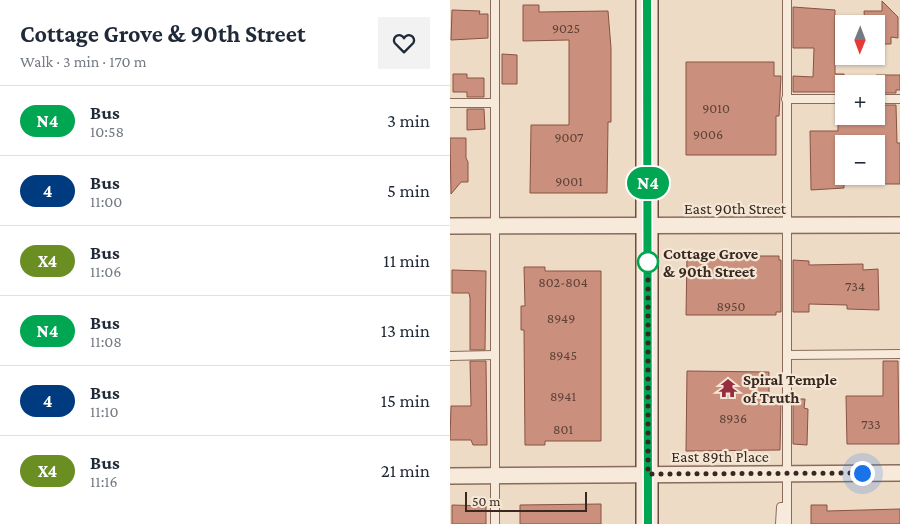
<!DOCTYPE html>
<html lang="en">
<head>
<meta charset="utf-8">
<style>
	:root { --surface:#fff; --page:#f2f2f3; --text:#1f2937; --muted:#747a83; --line:#e0e1e3 }
	body { margin:0; font-family:"Crimson Pro",serif; background:var(--page); color:var(--text); height:100vh; display:flex; flex-direction:column; font-size:19px; white-space:nowrap }
	* { box-sizing:border-box; margin:0 }
	p { font-size:16px; color:var(--muted) }
	.icon { flex:none; width:28px; height:28px; fill:none; stroke:currentColor; stroke-width:2; stroke-linecap:round; stroke-linejoin:round }
	.map { position:relative; flex:1; overflow:hidden }
	.details { display:flex; flex-direction:column; background:var(--surface); width:450px }
	.details>* { flex:none }
	.badge { padding:0 10px; border-radius:16px; font-size:18px; line-height:32px }
	.needle { width:32px; rotate:181deg }
	.buttons { position:absolute; left:385px; top:15px; display:grid; gap:10px }
	.buttons a { display:grid; place-items:center; width:50px; height:50px; border-radius:0px; background:var(--surface); box-shadow:0 1px 4px #0004; font-size:25px }
	.scale { position:absolute; left:15px; bottom:12px; width:122px; box-sizing:border-box; padding-left:5px; border:2px solid #392820; border-top:0; font-size:14px; line-height:18px; white-space:nowrap; color:#392820; -webkit-text-stroke:4px #f5e7d6; paint-order:stroke }
	.you { position:absolute; width:25px; height:25px; margin:-12px; border:4px solid #fff; border-radius:50%; background:#1a73e8; box-shadow:0 0 0 8px #1a73e833 }
	.map>.badge { position:absolute; translate:-50% -50%; box-shadow:0 0 0 2px #fff }
	.round { display:grid; place-items:center; flex:none; width:52px; height:52px; border-radius:0px; background:var(--page) }
	.headline { display:flex; align-items:center; justify-content:space-between; height:85px; padding:0 20px }
	h1 { font-size:24px; font-weight:700; line-height:38px }
	ul { padding:0; list-style:none }
	li { display:flex; align-items:center; gap:15px; height:70px; padding:0 20px; border-top:1px solid var(--line) }
	li div { flex:1 }
	li b { display:block; font-size:19px }
	li em { font-style:normal }
	li .badge { min-width:55px; font-weight:700; text-align:center }
	main { display:flex; flex:1; min-height:0 }
	.map>svg:first-child { display:block }
	.building { fill:#cb907d; stroke:#885242 }
	.lines { fill:none; stroke-linecap:round; stroke-linejoin:round }
	.lane-casing { stroke:#896c5c; stroke-width:10 }
	.street-casing { stroke:#896c5c; stroke-width:18 }
	.secondary-casing { stroke:#6b4e3f; stroke-width:24 }
	.lane { stroke:#f8eada; stroke-width:8 }
	.street { stroke:#f8eada; stroke-width:15 }
	.secondary { stroke:#f8eada; stroke-width:21 }
	.line-casing { stroke:#fff; stroke-width:11 }
	.line { stroke:#00a651; stroke-width:8 }
	.walk { stroke:#392820; stroke-width:5; stroke-dasharray:0 9 }
	.stop-dot { fill:#fff; stroke:#00a651; stroke-width:2.5 }
	.labels { text-anchor:middle; dominant-baseline:central; stroke-width:4.5; stroke-linejoin:round; paint-order:stroke }
	.number-label { font-size:14px; fill:#5e4237 }
	.street-label { font-size:16px; fill:#392820; stroke:#f5e7d6 }
	.stop-label { font-size:16px; font-weight:bold; fill:#392820; stroke:#f5e7d6; text-anchor:start }
	.poi-label { font-size:16px; font-weight:bold; fill:#392820; stroke:#f5e7d6; text-anchor:start }
</style>
</head>
<body>
<main>
<section class="details">
<div class="headline"><div><h1>Cottage Grove &amp; 90th Street</h1><p>Walk · 3 min · 170 m</p></div><a class="round"><svg class="icon" aria-label="heart" viewBox="0 0 24 24"><path d="M12 20l-8-8c-3-5 5-10 8-4 3-6 11-1 8 4z"/></svg></a></div>
<ul>
<li><span class="badge" style="background:#00a651;color:#fff">N4</span><div><b>Bus</b><p>10:58</p></div><em>3 min</em></li>
<li><span class="badge" style="background:#003b80;color:#fff">4</span><div><b>Bus</b><p>11:00</p></div><em>5 min</em></li>
<li><span class="badge" style="background:#6b8e23;color:#fff">X4</span><div><b>Bus</b><p>11:06</p></div><em>11 min</em></li>
<li><span class="badge" style="background:#00a651;color:#fff">N4</span><div><b>Bus</b><p>11:08</p></div><em>13 min</em></li>
<li><span class="badge" style="background:#003b80;color:#fff">4</span><div><b>Bus</b><p>11:10</p></div><em>15 min</em></li>
<li><span class="badge" style="background:#6b8e23;color:#fff">X4</span><div><b>Bus</b><p>11:16</p></div><em>21 min</em></li>
</ul>
</section>
<div class="map">
<svg width="450" height="524" viewBox="0 0 450 524">
	<rect width="100%" height="100%" fill="#eedbc6"/>
	<g class="building">
		<polygon points="432,1 448,17 448,38 441,37 441,44 426,44 426,24 415,24 414,11 432,11"/>
		<polygon points="73,5 89,5 89,12 158,11 161,48 161,122 158,122 157,193 80,193 81,125 119,125 119,40 73,41"/>
		<polygon points="343,7 385,10 385,74 394,74 394,92 343,92 343,76 363,77 364,48 343,48"/>
		<polygon points="2,10 30,11 29,14 38,14 38,38 1,40"/>
		<polygon points="52,54 67,55 67,84 52,84"/>
		<polygon points="236,62 324,62 324,76 331,76 329,116 326,116 326,155 236,155"/>
		<polygon points="3,74 17,74 17,78 34,78 34,97 17,97 17,92 3,92"/>
		<polygon points="426,75 450,75 450,90 446,90 446,93 426,93"/>
		<polygon points="426,105 446,105 447,143 450,143 450,184 426,184 426,144 394,144 394,188 361,190 360,131 388,131 388,116 426,116"/>
		<polygon points="17,109 34,109 35,129 17,130"/>
		<polygon points="0,138 16,138 16,158 18,162 18,182 11,182 1,194"/>
		<polygon points="237,256 329,256 329,260 331,260 331,312 326,312 326,315 236,315"/>
		<polygon points="343,260 359,261 359,265 413,264 413,270 428,269 429,310 397,309 397,305 359,304 359,312 343,312"/>
		<polygon points="74,267 95,267 95,271 151,271 151,441 95,441 95,445 75,445 74,330 71,330 71,306 75,306"/>
		<polygon points="2,270 36,271 35,350 20,350 20,298 19,293 2,293"/>
		<polygon points="20,361 36,361 37,445 23,445 21,440 0,440 1,406 21,406"/>
		<polygon points="433,361 448,361 449,444 397,444 396,396 433,396"/>
		<polygon points="237,371 319,372 319,398 331,399 330,450 236,451"/>
		<polygon points="343,399 355,399 354,408 358,409 357,445 343,444"/>
		<polygon points="151,504 151,524 70,524 70,505"/>
		<polygon points="2,505 36,506 36,524 2,524"/>
		<polygon points="361,505 377,505 377,511 450,509 450,524 361,524"/>
	</g>
	<g class="lines">
		<g class="lane-casing">
			<g id="lane">
				<polyline points="45,0 45,524"/>
				<polyline points="337,0 337,524"/>
				<polyline points="336,99 394,99"/>
				<polyline points="426,99 450,99"/>
				<polyline points="0,103 45,103"/>
				<polyline points="337,355 450,354"/>
				<polyline points="0,356 45,355"/>
				<polyline points="330,524 331,507 337,507"/>
			</g>
		</g>
		<g class="street-casing">
			<g id="street">
				<polyline points="0,226 450,225"/>
				<polyline points="0,476 450,473"/>
			</g>
		</g>
		<g class="secondary-casing">
			<polyline id="secondary" points="197,0 197,524"/>
		</g>
		<use href="#lane" class="lane"/>
		<use href="#street" class="street"/>
		<use href="#secondary" class="secondary"/>
	</g>
	<g class="lines">
		<g class="line-casing">
			<polyline id="line" points="197,0 198,524"/>
		</g>
		<use href="#line" class="line"/>
		<polyline class="walk" points="198,262 198,474 412,473"/>
	</g>
	<defs>
		<g id="temple-bare" transform="scale(1.5)"><path d="M0-6L5-2H3V0L6.5 2.5H4V6H1.5V3h-3V6H-4V2.5H-6.5L-3 0V-2H-5Z" fill="#972d40" stroke="#f5e7d6" stroke-width="2.5" paint-order="stroke"/></g>
	</defs>
	<g fill-rule="evenodd">
		<use href="#temple-bare" x="278" y="388"/>
	</g>
	<circle class="stop-dot" cx="198" cy="262" r="10"/>
	<g class="labels">
		<g class="number-label">
			<text x="116" y="28">9025</text>
			<text x="266" y="108">9010</text>
			<text x="258" y="134">9006</text>
			<text x="119" y="137">9007</text>
			<text x="119" y="181">9001</text>
			<text x="113" y="282">802-804</text>
			<text x="405" y="286">734</text>
			<text x="281" y="306">8950</text>
			<text x="111" y="318">8949</text>
			<text x="113" y="355">8945</text>
			<text x="113" y="396">8941</text>
			<text x="283" y="418">8936</text>
			<text x="421" y="424">733</text>
			<text x="113" y="429">801</text>
		</g>
		<g class="street-label">
			<text x="285" y="208">East 90th Street</text>
			<text x="270" y="456">East 89th Place</text>
		</g>
		<g class="stop-label">
			<text x="213" y="253">Cottage Grove<tspan x="213" dy="18">&amp; 90th Street</tspan></text>
		</g>
		<g class="poi-label">
			<text x="293" y="379">Spiral Temple<tspan x="293" dy="18">of Truth</tspan></text>
		</g>
	</g>
</svg>
<div class="buttons">
<a><svg class="needle" viewBox="-14 -14 28 28"><path d="M0-13l5 13h-10z" fill="#e53935"/><path d="M0 13l5-13h-10z" fill="#747a83"/></svg></a>
<a>+</a>
<a>−</a>
</div>
<div class="scale">50 m</div>
<div class="you" style="left:412px;top:473px"></div>
<b class="badge" style="left:198px;top:183px;background:#00a651;color:#fff">N4</b>
</div>
</main>
</body>
</html>
